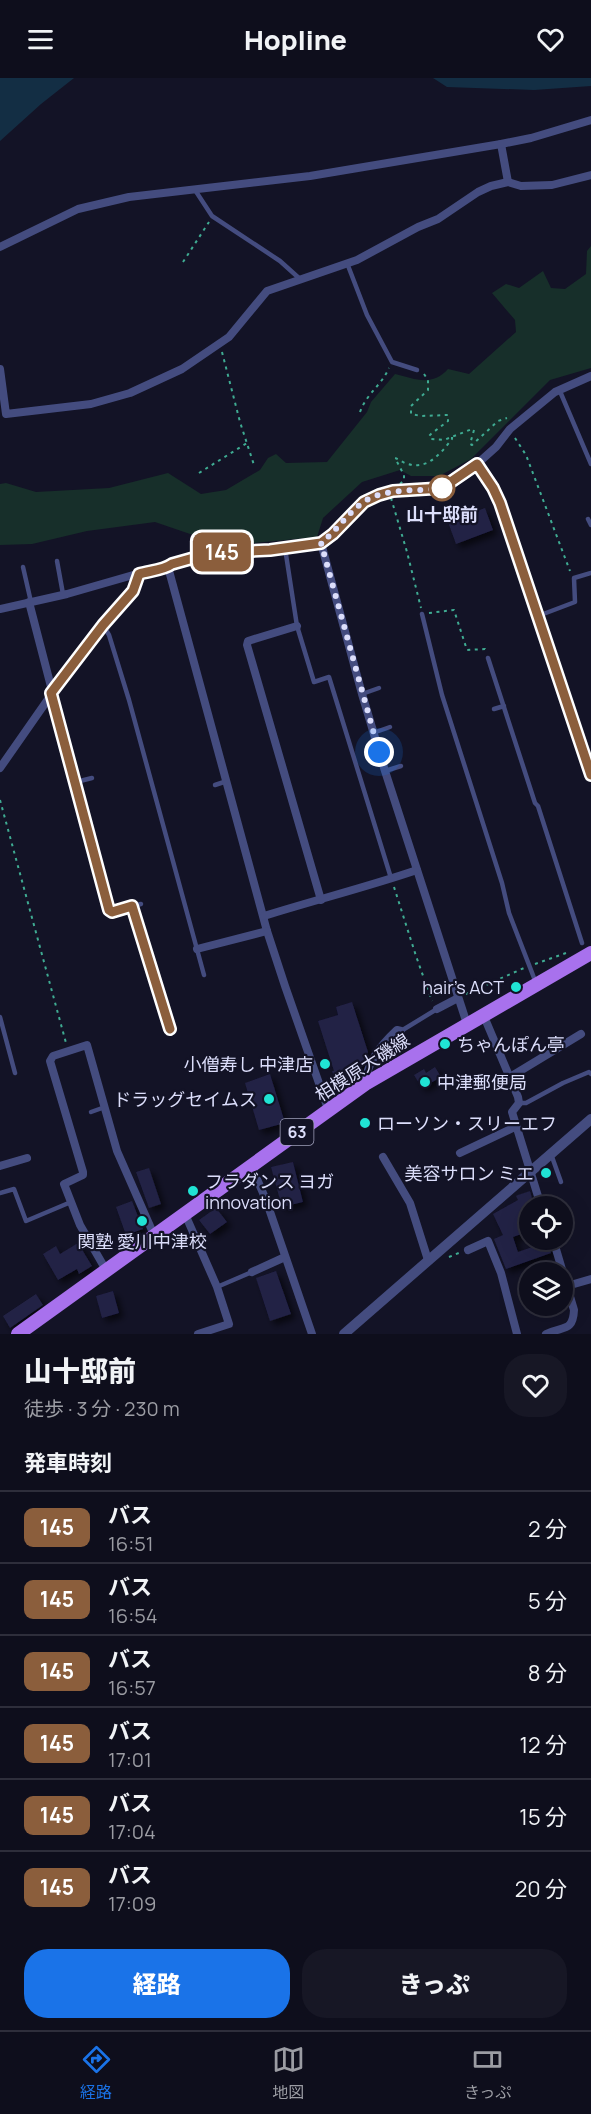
<!DOCTYPE html>
<html lang="ja">
<head>
<meta charset="utf-8">
<style>
	:root { --surface:#0e0e1c; --page:#171725; --text:#f1f3f6; --muted:#9b9ca3; --line:#2e2e3b; --accent:#1a73e8 }
	body { margin:0; font-family:Manrope,"Noto Sans JP",sans-serif; background:var(--page); color:var(--text); height:100vh; display:flex; flex-direction:column; font-size:22px; white-space:nowrap }
	* { box-sizing:border-box; margin:0 }
	p { font-size:20px; color:var(--muted) }
	.icon { flex:none; width:33px; height:33px; fill:none; stroke:currentColor; stroke-width:2; stroke-linecap:round; stroke-linejoin:round }
	.map { position:relative; height:1256px; overflow:hidden }
	.details { display:flex; flex-direction:column; background:var(--surface); flex:1 }
	.details>* { flex:none }
	.badge { padding:0 12px; border-radius:9px; font-size:21px; line-height:39px }
	.tools { position:absolute; left:519px; top:1118px; display:grid; gap:12px }
	.tools a { display:grid; place-items:center; width:54px; height:54px; border-radius:50%; background:var(--surface); box-shadow:0 6px 24px #0002,0 0 0 2px var(--line); font-size:30px }
	.you { position:absolute; width:30px; height:30px; margin:-15px; border:4px solid #fff; border-radius:50%; background:#1a73e8; box-shadow:0 0 0 9px #1a73e833 }
	.map>.badge { position:absolute; translate:-50% -50%; box-shadow:0 0 0 3px #fff }
	h2 { padding:0 24px; font-size:22px; line-height:54px }
	.round { display:grid; place-items:center; flex:none; width:63px; height:63px; border-radius:24px; background:var(--page) }
	.headline { display:flex; align-items:center; justify-content:space-between; height:102px; padding:0 24px }
	h1 { font-size:28px; font-weight:800; line-height:45px }
	.cta { display:flex; gap:12px; margin-top:auto; padding:12px 24px }
	.cta a { flex:1; height:69px; border-radius:24px; background:var(--accent); color:#fff; font-size:24px; font-weight:800; line-height:69px; text-align:center }
	.cta a+a { background:var(--page); color:var(--text) }
	ul { padding:0; list-style:none }
	li { display:flex; align-items:center; gap:18px; height:72px; padding:0 24px; border-top:2px solid var(--line) }
	li div { flex:1 }
	li b { display:block; font-size:22px }
	li em { font-style:normal }
	li .badge { min-width:66px; font-weight:700; text-align:center }
	header { display:flex; justify-content:space-between; align-items:center; height:78px; padding:0 24px; background:var(--surface); font-size:27px; font-weight:800 }
	.tabs { display:flex; justify-content:space-around; align-items:center; height:84px; border-top:2px solid var(--line); background:var(--surface); font-size:16px; color:var(--muted) }
	.tabs a { display:grid; justify-items:center; gap:3px }
	.tabs .on { color:var(--accent) }
	.map>svg:first-child { display:block }
	.green { fill:#172f2a }
	.water { fill:#132e44 }
	.building { fill:#222145; filter:url(#shadow) }
	.lines { fill:none; stroke-linecap:round; stroke-linejoin:round }
	.path { stroke:#3fab92; stroke-width:2; stroke-dasharray:3 4.5; stroke-linecap:butt }
	.service { stroke:#444c7f; stroke-width:4.5 }
	.minor { stroke:#444c7f; stroke-width:8 }
	.tertiary { stroke:#444c7f; stroke-width:10 }
	.primary { stroke:#a871ed; stroke-width:14 }
	.line-casing { stroke:#fff; stroke-width:14 }
	.line { stroke:#8b5e3c; stroke-width:9 }
	.walk { stroke:#dcdefb; stroke-width:6; stroke-dasharray:0 10.8 }
	.stop-dot { fill:#fff; stroke:#8b5e3c; stroke-width:3 }
	.poi-dot { fill:#20e3d4; stroke:#131326; stroke-width:2 }
	.labels { text-anchor:middle; dominant-baseline:central; stroke-width:4.5; stroke-linejoin:round; paint-order:stroke }
	.shield { fill:#131326; stroke:#a0a1bb; stroke-width:1.5 }
	.shield-label { font-size:16px; font-weight:bold; fill:#dcdefb }
	.stop-label { font-size:18px; font-weight:bold; fill:#dcdefb; stroke:#131326 }
	.poi-label { font-size:18px; fill:#dcdefb; stroke:#131326; text-anchor:end }
	.street-label { font-size:18px; fill:#dcdefb; stroke:#131326 }
</style>
</head>
<body>
<header><svg class="icon" aria-label="menu" viewBox="0 0 24 24"><path d="M4 6h16M4 12h16M4 18h16"/></svg>Hopline<svg class="icon" aria-label="heart" viewBox="0 0 24 24"><path d="M12 20l-8-8c-3-5 5-10 8-4 3-6 11-1 8 4z"/></svg></header>
<div class="map">
<svg width="591" height="1256" viewBox="0 0 591 1256">
	<defs>
		<filter id="shadow"><feDropShadow dx="4.5" dy="4.5" stdDeviation="3" flood-color="#0009"/></filter>
	</defs>
	<rect width="100%" height="100%" fill="#131326"/>
	<path class="green" d="M591,168V290L550,302L471,381L439,398H411L400,392L362,404L323,440L317,459L233,467L206,453L193,457L155,444L87,453L32,466L0,467V406L6,405L36,414L109,410L168,395L201,416L226,412L260,392L268,380L276,376L286,385L327,384L367,334L371,324L395,296C415,301 432,309 448,291L469,296L516,254L515,242L492,215L506,206L519,210L543,193L551,210L565,211L586,196L587,173Z"/>
	<g class="water">
		<polygon points="0,0 74,0 41,26 0,63"/>
		<polygon points="433,0 591,0 591,8 534,12 447,9"/>
	</g>
	<g class="building">
		<polygon points="476,430 477,433 485,430 493,452 456,466 448,444 468,437 466,433"/>
		<polygon points="352,924 368,974 355,1000 339,1005 339,1003 336,1004 332,993 334,993 318,943 338,937 336,929"/>
		<polygon points="435,989 441,999 422,1010 414,997 424,991 426,995"/>
		<polygon points="270,996 285,1045 259,1052 245,1005"/>
		<polygon points="293,1084 303,1124 282,1129 271,1089"/>
		<polygon points="149,1090 161,1126 149,1130 136,1094"/>
		<polygon points="530,1113 534,1128 530,1128 530,1153 513,1159 518,1174 535,1168 533,1161 547,1161 551,1175 506,1191 494,1161 503,1157 493,1136 518,1122 516,1118 518,1117"/>
		<polygon points="132,1123 143,1151 126,1157 116,1129"/>
		<polygon points="216,1130 227,1144 210,1156 199,1142"/>
		<polygon points="78,1165 92,1188 79,1196 77,1191 58,1202 43,1176 56,1168 60,1176"/>
		<polygon points="276,1193 291,1236 270,1243 256,1200"/>
		<polygon points="113,1213 119,1235 102,1240 96,1218"/>
		<polygon points="36,1216 43,1227 10,1250 3,1238"/>
	</g>
	<g class="lines">
		<g class="path">
			<polyline points="183,184 209,144"/>
			<polyline points="222,274 240,344 254,387"/>
			<polyline points="424,296 428,302 428,312 411,328 411,336 421,338 448,337 448,343 431,356 429,358 431,361 444,362 472,351 474,352 470,366 472,367 498,343 507,340"/>
			<path d="M360,334C367,315 381,308 389,290"/>
			<polyline points="515,360 526,377 570,493"/>
			<polyline points="199,395 247,365"/>
			<path d="M400,406L404,402V397L395,380C399,381 403,385 408,386C428,392 441,375 452,361V359"/>
			<polyline points="391,420 407,474 421,530"/>
			<polyline points="429,535 454,532 467,572 485,571 486,573"/>
			<polyline points="0,722 66,965"/>
			<polyline points="394,809 416,878 432,923"/>
			<polyline points="535,886 566,875"/>
			<polyline points="466,916 524,890"/>
			<polyline points="449,1179 461,1174"/>
		</g>
		<g class="service">
			<polyline points="195,112 212,138 280,183 300,201"/>
			<polyline points="347,185 367,237 392,284 417,292"/>
			<polyline points="559,311 591,386"/>
			<polyline points="588,441 591,447"/>
			<path d="M321,465C340,450 354,426 378,417C398,409 422,417 442,410C455,405 466,394 477,386L493,410L500,425L591,697"/>
			<polyline points="285,470 297,548 314,604 329,599 391,800"/>
			<polyline points="57,483 63,516"/>
			<polyline points="23,489 31,524"/>
			<polyline points="422,536 442,617 502,805 509,835 536,905"/>
			<polyline points="538,538 575,524 574,500 591,495"/>
			<polyline points="103,547 109,557 129,622 204,897"/>
			<polyline points="488,580 535,725 538,728 582,865"/>
			<polyline points="362,616 379,610"/>
			<polyline points="494,631 504,628"/>
			<polyline points="373,655 390,649"/>
			<polyline points="385,693 401,688"/>
			<polyline points="76,704 92,700"/>
			<polyline points="215,707 227,703"/>
			<polyline points="132,828 141,826"/>
			<polyline points="0,939 15,995"/>
			<polyline points="401,953 437,931"/>
			<polyline points="519,1025 526,1025 563,1005 589,994 591,996"/>
			<polyline points="91,1034 105,1029"/>
			<polyline points="551,1076 561,1104"/>
			<polyline points="0,1115 14,1111 26,1143 71,1124"/>
			<polyline points="217,1209 252,1194"/>
		</g>
		<g class="minor">
			<polyline points="501,66 508,104"/>
			<polyline points="0,169 78,131 129,119 310,98 501,66 531,60 591,42"/>
			<polyline points="0,291 6,336 91,326 130,315 182,291 229,259 267,213 357,182 418,149 438,141 478,114 491,108 508,104 521,108 552,107 591,97"/>
			<polyline points="477,386 496,369 510,351 555,314 591,298"/>
			<polyline points="168,489 172,486 211,475 270,472 321,465 362,616 385,693 467,946"/>
			<polyline points="29,524 109,832 112,834 132,828 170,951"/>
			<polyline points="0,531 67,516 161,489 168,489 267,853 285,908 328,1031"/>
			<polyline points="297,548 248,563 247,567 321,822"/>
			<polyline points="0,690 74,584 103,547 133,513 139,496"/>
			<path d="M264,838C315,822 367,809 417,792"/>
			<polyline points="197,871 267,853"/>
			<polyline points="437,931 458,920"/>
			<polyline points="483,936 518,1019 519,1025 512,1034 541,1128"/>
			<polyline points="510,999 581,956"/>
			<path d="M365,1006C367,984 381,967 397,952L401,953"/>
			<polyline points="460,1075 517,1048"/>
			<polyline points="383,1079 410,1125 428,1182"/>
			<polyline points="251,1087 266,1122 312,1256"/>
			<polyline points="0,1088 27,1080"/>
			<polyline points="185,1136 217,1209 229,1246 198,1256"/>
			<polyline points="468,1172 488,1163 501,1195 517,1256"/>
			<polyline points="106,1192 80,1147 64,1106 83,1097 83,1094 50,983 53,978 87,967 117,1073 154,1157"/>
			<polyline points="252,1194 285,1179"/>
			<polyline points="567,1208 591,1201"/>
			<path d="M546,1256C563,1248 573,1254 574,1232L553,1161"/>
		</g>
		<polyline class="tertiary" points="344,1256 591,1041"/>
		<polyline class="primary" points="18,1256 365,1006 591,875"/>
	</g>
	<g class="lines">
		<g class="line-casing">
			<path id="line" d="M170,951L132,828L112,834L109,832L51,615L103,547L133,513L139,496C149,493 164,492 172,486L211,475L270,472L321,465L333,456L364,424L379,417L393,413L442,410L477,386L493,410L500,425L591,697"/>
		</g>
		<use href="#line" class="line"/>
		<path class="walk" d="M379,674L321,465C337,453 348,434 365,423C388,409 418,414 442,410"/>
	</g>
	<circle class="stop-dot" cx="442" cy="410" r="12"/>
	<g class="poi-dot">
		<circle cx="516" cy="909" r="6"/>
		<circle cx="445" cy="966" r="6"/>
		<circle cx="325" cy="986" r="6"/>
		<circle cx="425" cy="1004" r="6"/>
		<circle cx="269" cy="1021" r="6"/>
		<circle cx="365" cy="1045" r="6"/>
		<circle cx="546" cy="1095" r="6"/>
		<circle cx="193" cy="1113" r="6"/>
		<circle cx="142" cy="1143" r="6"/>
	</g>
	<g class="labels">
		<rect class="shield" x="280.5" y="1041" width="33" height="26" rx="4.5"/>
		<g class="shield-label">
			<text x="297" y="1054">63</text>
		</g>
		<g class="stop-label">
			<text x="442" y="436">山十邸前</text>
		</g>
		<g class="poi-label">
			<text x="504" y="909">hair's ACT</text>
			<text x="457" y="966" text-anchor="start">ちゃんぽん亭</text>
			<text x="313" y="986">小僧寿し 中津店</text>
			<text x="437" y="1004" text-anchor="start">中津郵便局</text>
			<text x="257" y="1021">ドラッグセイムス</text>
			<text x="377" y="1045" text-anchor="start">ローソン・スリーエフ</text>
			<text x="534" y="1095">美容サロン ミエ</text>
			<text x="205" y="1103" text-anchor="start">フラダンス ヨガ<tspan x="205" dy="21">innovation</tspan></text>
			<text x="142" y="1163" text-anchor="middle">関塾 愛川中津校</text>
		</g>
		<g class="street-label">
			<text transform="translate(362 989) rotate(-33)">相模原大磯線</text>
		</g>
	</g>
</svg>
<div class="tools">
<a><svg class="icon" aria-label="locate" viewBox="0 0 24 24"><circle cx="12" cy="12" r="6"/><path d="M12 2v4M12 18v4M2 12h4M18 12h4"/></svg></a>
<a><svg class="icon" aria-label="layers" viewBox="0 0 24 24"><path d="M12 4l9 5-9 5-9-5zM3 14l9 5 9-5"/></svg></a>
</div>
<div class="you" style="left:379px;top:674px"></div>
<b class="badge" style="left:222px;top:474px;background:#8b5e3c;color:#fff">145</b>
</div>
<section class="details">
<div class="headline"><div><h1>山十邸前</h1><p>徒歩 · 3 分 · 230 m</p></div><a class="round"><svg class="icon" aria-label="heart" viewBox="0 0 24 24"><path d="M12 20l-8-8c-3-5 5-10 8-4 3-6 11-1 8 4z"/></svg></a></div>
<h2>発車時刻</h2>
<ul>
<li><span class="badge" style="background:#8b5e3c;color:#fff">145</span><div><b>バス</b><p>16:51</p></div><em>2 分</em></li>
<li><span class="badge" style="background:#8b5e3c;color:#fff">145</span><div><b>バス</b><p>16:54</p></div><em>5 分</em></li>
<li><span class="badge" style="background:#8b5e3c;color:#fff">145</span><div><b>バス</b><p>16:57</p></div><em>8 分</em></li>
<li><span class="badge" style="background:#8b5e3c;color:#fff">145</span><div><b>バス</b><p>17:01</p></div><em>12 分</em></li>
<li><span class="badge" style="background:#8b5e3c;color:#fff">145</span><div><b>バス</b><p>17:04</p></div><em>15 分</em></li>
<li><span class="badge" style="background:#8b5e3c;color:#fff">145</span><div><b>バス</b><p>17:09</p></div><em>20 分</em></li>
</ul>
<div class="cta"><a>経路</a><a>きっぷ</a></div>
</section>
<nav class="tabs">
<a class="on"><svg class="icon" aria-label="directions" viewBox="0 0 24 24"><path d="M12 3l9 9-9 9-9-9zM9 14v-3h6M13 9l2 2-2 2"/></svg>経路</a>
<a><svg class="icon" aria-label="map" viewBox="0 0 24 24"><path d="M3 6l6-2 6 2 6-2v14l-6 2-6-2-6 2zM9 4v14M15 6v14"/></svg>地図</a>
<a><svg class="icon" aria-label="tickets" viewBox="0 0 24 24"><path d="M3 7h18v10H3zM15 7v10"/></svg>きっぷ</a>
</nav>
</body>
</html>
